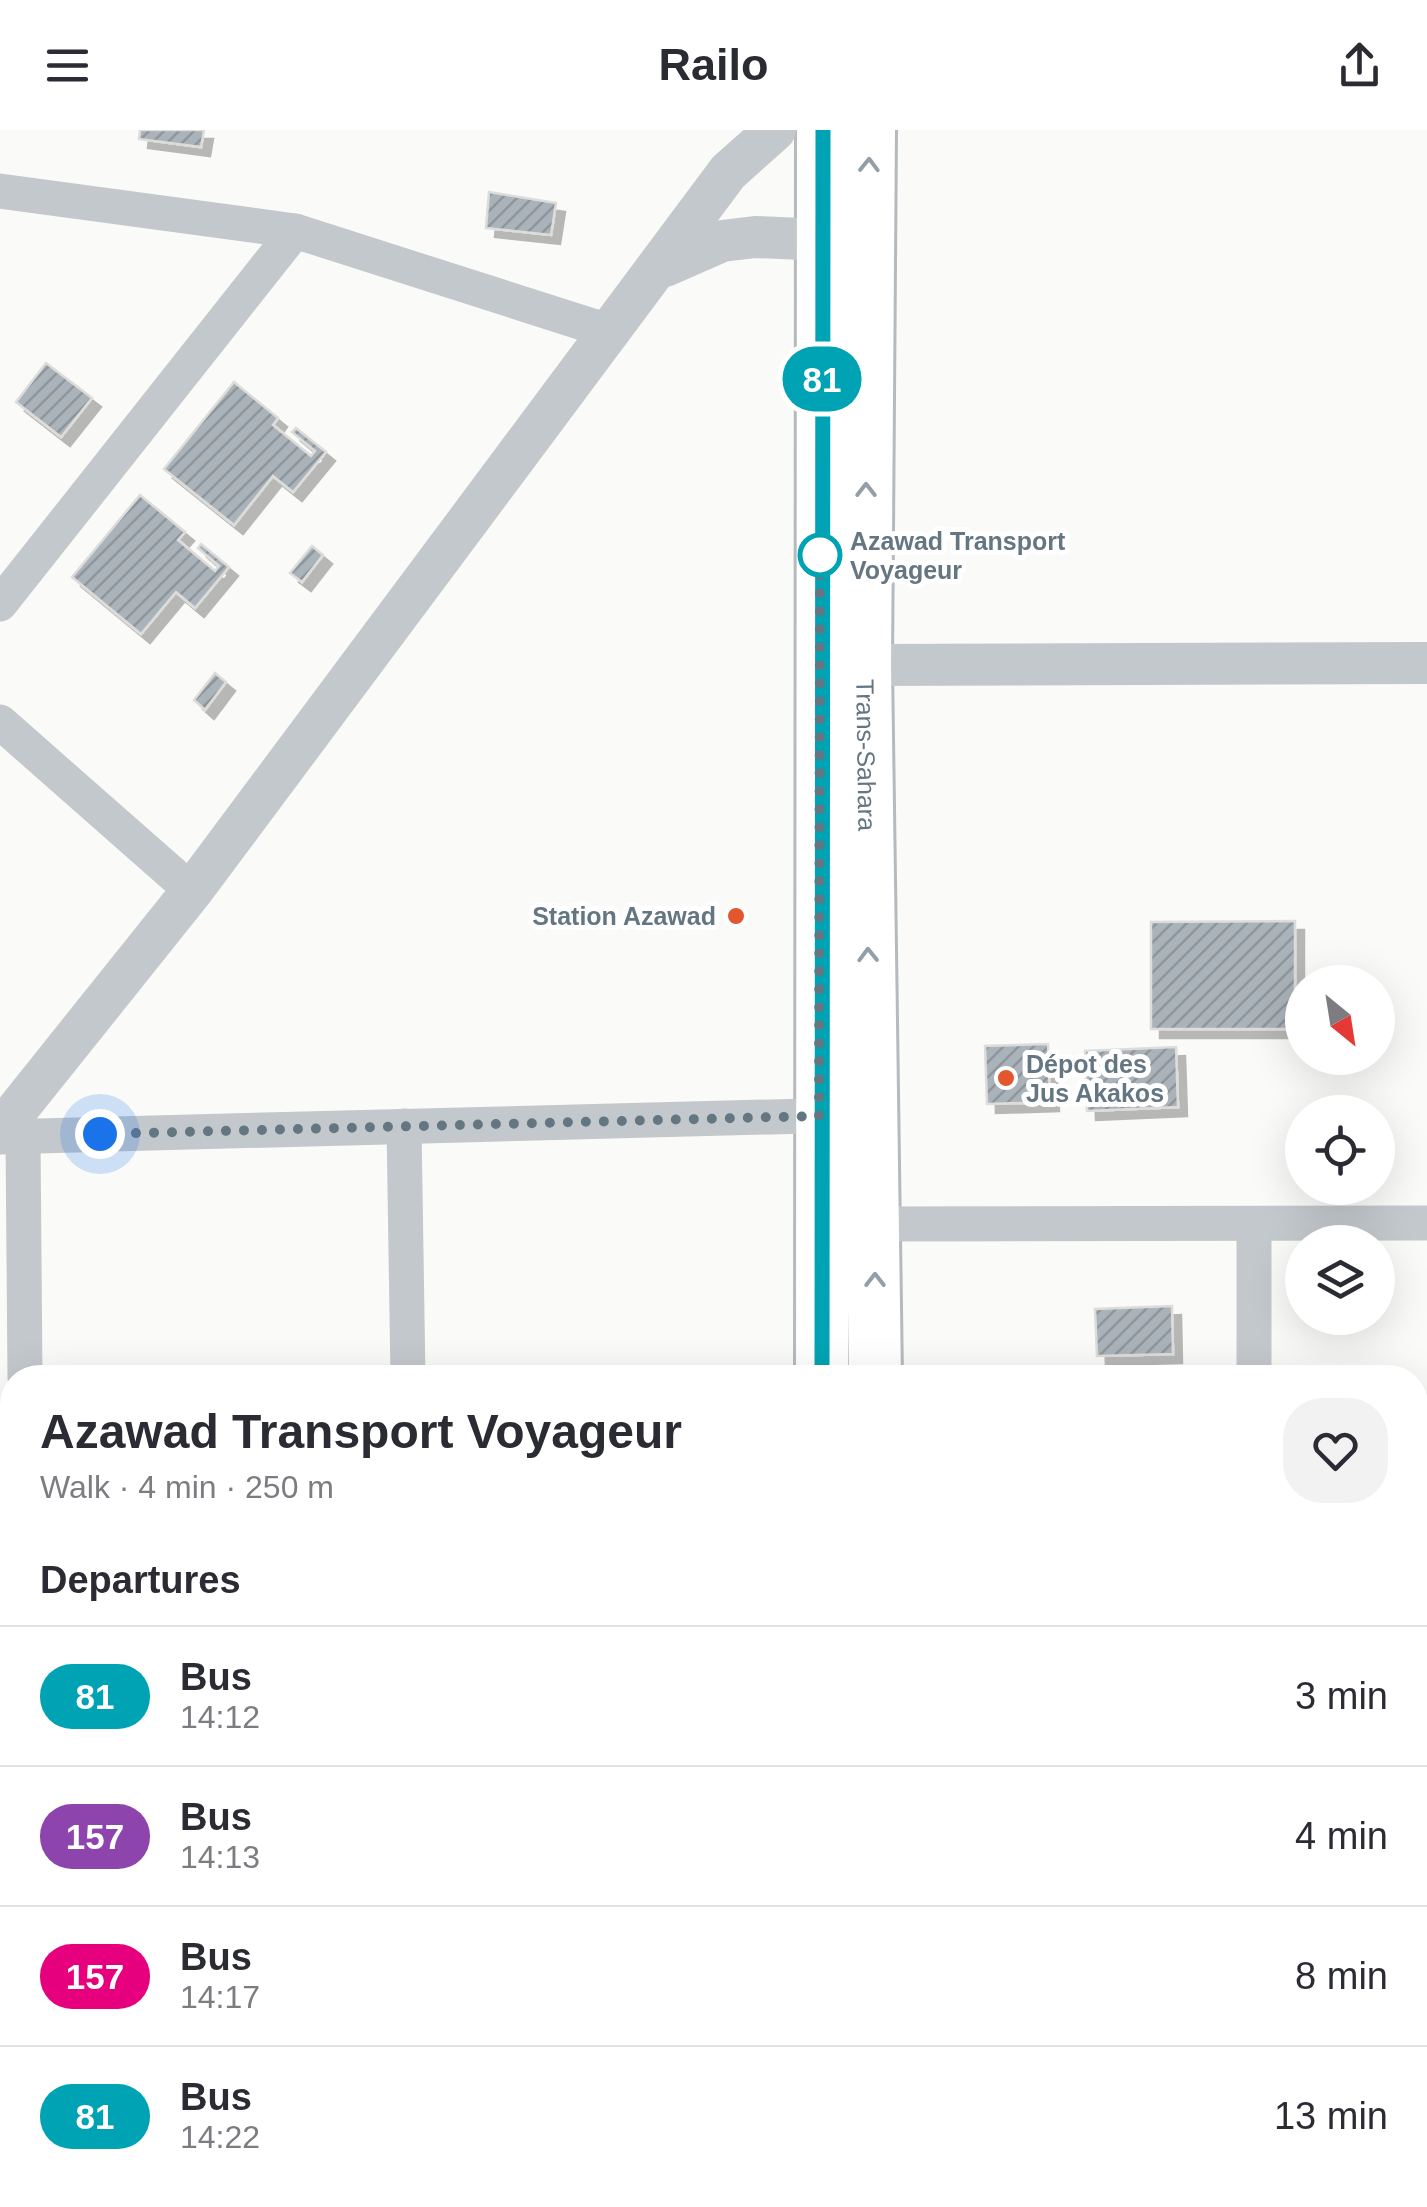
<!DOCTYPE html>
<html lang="en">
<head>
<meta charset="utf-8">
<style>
	:root { --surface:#fff; --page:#f2f2f3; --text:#2b2b33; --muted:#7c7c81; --line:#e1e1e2 }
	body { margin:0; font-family:Arial,sans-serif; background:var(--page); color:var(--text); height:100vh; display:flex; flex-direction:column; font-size:38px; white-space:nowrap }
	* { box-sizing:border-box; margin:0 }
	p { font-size:32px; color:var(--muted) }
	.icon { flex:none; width:55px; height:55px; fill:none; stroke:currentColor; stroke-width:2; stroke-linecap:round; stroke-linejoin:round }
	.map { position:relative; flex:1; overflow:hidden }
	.side { position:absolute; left:0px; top:1235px; width:1428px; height:842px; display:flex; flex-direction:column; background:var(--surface); border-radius:40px 40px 0 0; box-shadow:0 10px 40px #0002 }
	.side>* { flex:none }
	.badge { padding:0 20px; border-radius:32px; font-size:35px; line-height:65px }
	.needle { width:65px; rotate:150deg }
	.tools { position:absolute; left:1285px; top:835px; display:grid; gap:20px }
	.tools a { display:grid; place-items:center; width:110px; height:110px; border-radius:50%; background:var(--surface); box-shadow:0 10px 40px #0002; font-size:50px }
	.you { position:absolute; width:50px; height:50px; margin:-25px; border:8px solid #fff; border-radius:50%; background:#1a73e8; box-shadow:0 0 0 15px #1a73e833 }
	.map>.badge { position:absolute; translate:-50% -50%; box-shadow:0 0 0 5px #fff }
	h2 { padding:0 40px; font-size:38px; line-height:90px }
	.round { display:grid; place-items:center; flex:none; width:105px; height:105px; border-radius:40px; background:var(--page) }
	.overview { display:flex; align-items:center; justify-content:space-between; height:170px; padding:0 40px }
	h1 { font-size:48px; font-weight:700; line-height:75px }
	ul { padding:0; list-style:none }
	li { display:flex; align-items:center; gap:30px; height:140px; padding:0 40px; border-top:2px solid var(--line) }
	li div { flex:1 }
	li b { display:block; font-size:38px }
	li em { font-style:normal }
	li .badge { min-width:110px; font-weight:700; text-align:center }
	header { display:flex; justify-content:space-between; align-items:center; height:130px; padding:0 40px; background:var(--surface); font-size:45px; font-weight:700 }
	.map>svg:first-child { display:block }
	.building { fill:url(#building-hatch); stroke:#dcdcda; stroke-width:2.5; filter:url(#shadow) }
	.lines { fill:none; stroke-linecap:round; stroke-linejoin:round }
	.primary-casing { stroke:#b5babe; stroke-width:58 }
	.minor { stroke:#c3c8cc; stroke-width:35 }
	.tertiary { stroke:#c3c8cc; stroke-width:42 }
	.primary { stroke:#fff; stroke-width:52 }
	.oneway { stroke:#939fa8 }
	.line-casing { stroke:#fff; stroke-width:22 }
	.line { stroke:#00a3b4; stroke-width:15 }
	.walk { stroke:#657683; stroke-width:10; stroke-dasharray:0 18 }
	.stop-dot { fill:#fff; stroke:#00a3b4; stroke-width:5 }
	.poi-dot { fill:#e4572e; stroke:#fff; stroke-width:4 }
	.labels { text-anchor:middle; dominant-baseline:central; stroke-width:10; stroke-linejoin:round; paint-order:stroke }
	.stop-label { font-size:25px; font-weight:bold; fill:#657683; stroke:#fff; text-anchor:start }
	.street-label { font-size:25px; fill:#657683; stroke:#fff }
	.poi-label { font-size:25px; font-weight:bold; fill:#657683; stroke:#fff; text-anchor:end }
</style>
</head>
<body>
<header><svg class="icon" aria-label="menu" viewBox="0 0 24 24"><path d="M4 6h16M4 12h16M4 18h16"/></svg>Railo<svg class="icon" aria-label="share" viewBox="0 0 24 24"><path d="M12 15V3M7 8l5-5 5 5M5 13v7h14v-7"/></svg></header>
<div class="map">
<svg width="1427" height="2077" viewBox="0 0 1427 2077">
	<defs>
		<pattern id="building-hatch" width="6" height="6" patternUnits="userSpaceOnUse" patternTransform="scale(2.5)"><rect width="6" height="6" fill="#aab3b9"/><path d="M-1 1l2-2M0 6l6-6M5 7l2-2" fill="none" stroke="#8e969c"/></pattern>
		<filter id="shadow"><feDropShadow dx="9" dy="9" stdDeviation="0" flood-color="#0004"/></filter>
	</defs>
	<rect width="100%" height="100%" fill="#fafaf8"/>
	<g class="building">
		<polygon points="140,0 204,0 201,17 139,9"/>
		<polygon points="489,62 556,73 551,105 486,98"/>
		<polygon points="46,233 92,268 61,307 16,272"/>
		<polygon points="234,252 278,288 273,295 311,326 315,321 292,302 296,298 326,322 293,362 273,346 234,395 164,339"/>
		<polygon points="140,365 185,402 178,410 215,441 219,436 198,418 201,414 229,437 195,478 176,462 141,504 72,447"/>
		<polygon points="312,416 323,425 302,452 290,443"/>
		<polygon points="215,543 226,552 205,580 194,570"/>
		<polygon points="1295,791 1295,899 1151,899 1151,792"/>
		<polygon points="1048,914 1050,972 987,974 985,916"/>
		<polygon points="1176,917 1178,977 1087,981 1085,921"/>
		<polygon points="1172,1176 1173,1224 1097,1226 1095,1179"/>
		<rect x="1003" y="2065" width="50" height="12"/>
	</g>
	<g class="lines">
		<g class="primary-casing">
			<g id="primary">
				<path id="s1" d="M869,0L865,535L875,1248"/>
				<polyline points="822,1248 823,0"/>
				<polyline points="831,2065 831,2077"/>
				<polyline points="879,2065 879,2077"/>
			</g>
		</g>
		<g class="minor">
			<polyline points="0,61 295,101 611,202"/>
			<polyline points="0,474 295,101"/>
			<polyline points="0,592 192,761"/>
			<polyline points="404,996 408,1248"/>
			<polyline points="23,1006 25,1248"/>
			<polyline points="0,1007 844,985"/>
			<polyline points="874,1094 1427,1093"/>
			<polyline points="1254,1094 1254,1248"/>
			<polyline points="1415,1512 1427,1513"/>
			<polyline points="0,1899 12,1898"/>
			<polyline points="1415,1910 1427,1910"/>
			<polyline points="30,2065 30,2077"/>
			<polyline points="1260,2065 1260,2077"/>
		</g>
		<g class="tertiary">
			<polyline points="665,136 722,111 755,107 853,111"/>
			<polyline points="834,531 865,535 1427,533"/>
			<polyline points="0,1001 192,761 728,42 775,0"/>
		</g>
		<use href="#primary" class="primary"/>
	</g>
	<defs><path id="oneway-chevron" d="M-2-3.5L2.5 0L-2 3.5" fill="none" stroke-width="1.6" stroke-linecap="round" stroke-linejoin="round" transform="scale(2.5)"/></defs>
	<g class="oneway">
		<use href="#oneway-chevron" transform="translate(869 35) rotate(-89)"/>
		<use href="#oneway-chevron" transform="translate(866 360) rotate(-90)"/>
		<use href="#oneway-chevron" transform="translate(868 825) rotate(-91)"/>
		<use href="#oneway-chevron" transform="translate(875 1150) rotate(-90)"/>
	</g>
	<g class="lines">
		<g class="line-casing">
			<polyline id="line" points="822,1248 823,0"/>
		</g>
		<use href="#line" class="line"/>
		<polyline class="walk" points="100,1004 819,986 820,416 820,425"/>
	</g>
	<circle class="stop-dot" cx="820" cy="425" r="20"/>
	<g class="poi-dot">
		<circle cx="736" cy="786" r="10"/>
		<circle cx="1006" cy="948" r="10"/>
	</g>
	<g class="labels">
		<g class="stop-label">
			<text x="850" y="411">Azawad Transport<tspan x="850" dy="29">Voyageur</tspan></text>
		</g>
		<g class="street-label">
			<text stroke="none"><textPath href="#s1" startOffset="625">Trans-Sahara</textPath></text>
		</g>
		<g class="poi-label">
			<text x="716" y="786">Station Azawad</text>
			<text x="1026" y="934" text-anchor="start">Dépot des<tspan x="1026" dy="29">Jus Akakos</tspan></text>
		</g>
	</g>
</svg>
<div class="tools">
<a><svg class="needle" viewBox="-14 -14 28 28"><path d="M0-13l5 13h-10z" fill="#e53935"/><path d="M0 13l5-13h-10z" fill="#7c7c81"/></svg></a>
<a><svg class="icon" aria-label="locate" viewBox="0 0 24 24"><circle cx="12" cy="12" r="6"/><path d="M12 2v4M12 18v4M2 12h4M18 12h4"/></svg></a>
<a><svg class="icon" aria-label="layers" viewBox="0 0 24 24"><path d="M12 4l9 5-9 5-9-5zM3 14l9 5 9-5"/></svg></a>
</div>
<div class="you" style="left:100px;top:1004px"></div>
<b class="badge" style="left:822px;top:249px;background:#00a3b4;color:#fff">81</b>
<section class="side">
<div class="overview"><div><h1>Azawad Transport Voyageur</h1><p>Walk · 4 min · 250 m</p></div><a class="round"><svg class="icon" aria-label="heart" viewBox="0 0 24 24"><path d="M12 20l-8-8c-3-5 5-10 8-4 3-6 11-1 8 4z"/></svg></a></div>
<h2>Departures</h2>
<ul>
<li><span class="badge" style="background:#00a3b4;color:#fff">81</span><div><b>Bus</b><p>14:12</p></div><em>3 min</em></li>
<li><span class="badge" style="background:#8e44ad;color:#fff">157</span><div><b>Bus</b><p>14:13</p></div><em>4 min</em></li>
<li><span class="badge" style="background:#e6007e;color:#fff">157</span><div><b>Bus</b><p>14:17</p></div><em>8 min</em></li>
<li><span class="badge" style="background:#00a3b4;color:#fff">81</span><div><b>Bus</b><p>14:22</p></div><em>13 min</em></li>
</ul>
</section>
</div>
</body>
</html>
